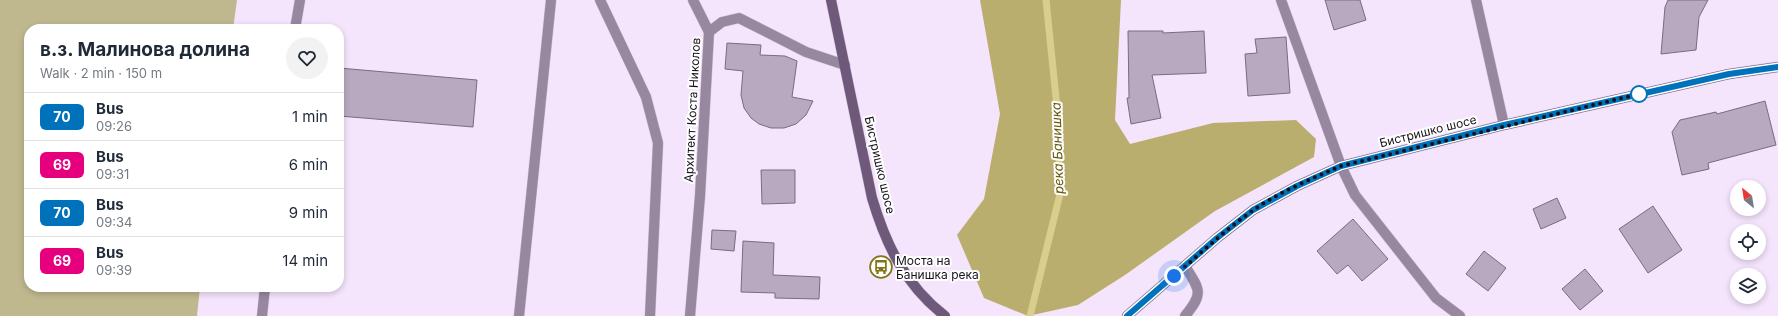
<!DOCTYPE html>
<html lang="en">
<head>
<meta charset="utf-8">
<style>
	:root { --surface:#fff; --page:#f2f2f3; --text:#1f2937; --muted:#747a83; --line:#e0e1e3 }
	body { margin:0; font-family:Inter,sans-serif; background:var(--page); color:var(--text); height:100vh; display:flex; flex-direction:column; font-size:15px; white-space:nowrap }
	* { box-sizing:border-box; margin:0 }
	p { font-size:13px; color:var(--muted) }
	.icon { flex:none; width:22px; height:22px; fill:none; stroke:currentColor; stroke-width:2; stroke-linecap:round; stroke-linejoin:round }
	.map { position:relative; flex:1; overflow:hidden }
	.details { position:absolute; left:24px; top:24px; width:320px; height:268px; display:flex; flex-direction:column; background:var(--surface); border-radius:16px; box-shadow:0 2px 6px #0003 }
	.details>* { flex:none }
	.badge { padding:0 8px; border-radius:6px; font-size:14px; line-height:26px }
	.needle { width:26px; rotate:330deg }
	.buttons { position:absolute; left:1730px; top:180px; display:grid; gap:8px }
	.buttons a { display:grid; place-items:center; width:36px; height:36px; border-radius:50%; background:var(--surface); box-shadow:0 2px 6px #0003; font-size:20px }
	.you { position:absolute; width:20px; height:20px; margin:-10px; border:3px solid #fff; border-radius:50%; background:#1a73e8; box-shadow:0 0 0 6px #1a73e833 }
	.map>.badge { position:absolute; translate:-50% -50%; box-shadow:0 0 0 2px #fff }
	.round { display:grid; place-items:center; flex:none; width:42px; height:42px; border-radius:21px; background:var(--page) }
	.head { display:flex; align-items:center; justify-content:space-between; height:68px; padding:0 16px }
	h1 { font-size:19px; font-weight:700; line-height:30px }
	ul { padding:0; list-style:none }
	li { display:flex; align-items:center; gap:12px; height:48px; padding:0 16px; border-top:1px solid var(--line) }
	li div { flex:1 }
	li b { display:block; font-size:15px }
	li em { font-style:normal }
	li .badge { min-width:44px; font-weight:700; text-align:center }
	.map>svg:first-child { display:block }
	.green { fill:#bfb88f }
	.forest { fill:#b9ae6e }
	.lines { fill:none; stroke-linecap:round; stroke-linejoin:round }
	.stream { stroke:#dace8d; stroke-width:7 }
	.building { fill:#b9a9c0; stroke:#7a6b81 }
	.lane-casing { stroke:#d0c2d8; stroke-width:11 }
	.street-casing { stroke:#d0c2d8; stroke-width:11 }
	.secondary-casing { stroke:#d0c2d8; stroke-width:11 }
	.lane { stroke:#97889f; stroke-width:10 }
	.street { stroke:#97889f; stroke-width:10 }
	.secondary { stroke:#6f597a; stroke-width:10 }
	.line-casing { stroke:#fff; stroke-width:9 }
	.line { stroke:#0072bc; stroke-width:6 }
	.walk { stroke:#161119; stroke-width:4; stroke-dasharray:0 7.2 }
	.stop-dot { fill:#fff; stroke:#0072bc; stroke-width:2 }
	.labels { text-anchor:middle; dominant-baseline:central; stroke-width:4; stroke-linejoin:round; paint-order:stroke }
	.street-label { font-size:12px; fill:#161119; stroke:#fff }
	.poi-label { font-size:12px; fill:#161119; stroke:#fff; text-anchor:start }
	.water-label { font-size:13px; font-style:italic; fill:#655808; stroke:#fff }
</style>
</head>
<body>
<div class="map">
<svg width="1778" height="316" viewBox="0 0 1778 316">
	<rect width="100%" height="100%" fill="#f4e4fc"/>
	<polygon class="green" points="0,0 237,0 233,29 29,29 29,287 200,287 197,316 0,316"/>
	<polygon class="forest" points="980,0 1121,0 1115,120 1130,144 1213,123 1296,120 1316,139 1314,157 1215,211 1125,275 1078,305 1028,316 984,298 957,235 984,199 1000,114"/>
	<g class="lines">
		<polyline class="stream" points="1030,316 1060,194 1058,117 1046,0"/>
	</g>
	<g class="building">
		<polygon points="1325,0 1360,0 1366,20 1334,30"/>
		<polygon points="1668,0 1708,0 1699,17 1696,50 1661,54 1665,7"/>
		<polygon points="1128,31 1163,31 1163,33 1204,31 1206,73 1152,75 1161,118 1131,124 1127,98 1129,98"/>
		<polygon points="1286,37 1290,93 1248,96 1245,54 1257,53 1255,39"/>
		<polygon points="727,43 761,45 760,55 785,56 797,61 792,97 813,101 806,115 796,124 784,128 771,128 759,124 751,118 744,108 741,95 743,71 725,69"/>
		<polygon points="339,68 477,80 473,127 339,116"/>
		<polygon points="1765,101 1776,145 1708,163 1709,169 1682,175 1672,132 1680,120 1716,112 1717,114"/>
		<polygon points="761,170 795,170 795,203 762,204"/>
		<polygon points="1557,198 1566,218 1541,229 1533,209"/>
		<polygon points="1653,206 1682,250 1648,273 1619,229"/>
		<polygon points="1353,219 1388,259 1362,281 1348,265 1337,274 1317,251"/>
		<polygon points="712,230 736,231 734,251 711,249"/>
		<polygon points="743,241 774,243 773,275 820,277 819,299 775,298 775,293 741,292"/>
		<polygon points="1484,251 1506,268 1488,291 1466,274"/>
		<polygon points="1585,269 1603,291 1580,310 1562,289"/>
	</g>
	<g class="lines">
		<g class="lane-casing">
			<g id="lane">
				<polyline points="600,0 646,97 658,143 650,316"/>
				<polyline points="693,0 709,32"/>
				<polyline points="295,29 300,0"/>
				<polyline points="262,316 265,287"/>
			</g>
		</g>
		<g class="street-casing">
			<g id="street">
				<polyline points="1281,0 1341,166 1355,195 1436,298 1460,316"/>
				<polyline points="1476,0 1504,125"/>
				<polyline points="519,316 551,0"/>
				<polyline points="690,316 700,196 709,32 722,22 739,18 806,52 845,65"/>
				<path d="M1185,316C1204,293 1200,290 1185,266"/>
			</g>
		</g>
		<g class="secondary-casing">
			<g id="secondary">
				<path d="M831,0L872,198C886,245 905,285 945,316"/>
				<polyline points="1127,316 1217,238 1253,210 1297,186 1341,166 1504,125 1729,74 1778,67"/>
			</g>
		</g>
		<use href="#lane" class="lane"/>
		<use href="#street" class="street"/>
		<use href="#secondary" class="secondary"/>
	</g>
	<g class="lines">
		<g class="line-casing">
			<polyline id="line" points="1127,316 1217,238 1253,210 1297,186 1341,166 1504,125 1729,74 1778,67"/>
		</g>
		<use href="#line" class="line"/>
		<path class="walk" d="M1174,276C1200,254 1225,230 1252,211C1279,192 1311,179 1341,166L1639,94"/>
	</g>
	<defs>
		<g id="bus-ring" transform="scale(1.15)"><circle r="9.5" fill="#fff" stroke="#837417" stroke-width="1.5"/><path d="M-5-6H5V4H4V6H2V4H-2V6H-4V4H-5ZM-3.5-4V0h7V-4ZM-3.5 1.2v1.5H-2V1.2ZM2 1.2v1.5H3.5V1.2Z" fill="#837417"/></g>
	</defs>
	<g fill-rule="evenodd">
		<use href="#bus-ring" x="881" y="267"/>
	</g>
	<circle class="stop-dot" cx="1639" cy="94" r="8"/>
	<g class="labels">
		<g class="street-label">
			<text transform="translate(692 110) rotate(-87)">Архитект Коста Николов</text>
			<text transform="translate(1428 131) rotate(-14)">Бистришко шосе</text>
			<text transform="translate(880 165) rotate(77)">Бистришко шосе</text>
		</g>
		<g class="poi-label">
			<text x="896" y="260">Моста на<tspan x="896" dy="14">Банишка река</tspan></text>
		</g>
		<g class="water-label">
			<text transform="translate(1057 148) rotate(-92)">река Банишка</text>
		</g>
	</g>
</svg>
<div class="buttons">
<a><svg class="needle" viewBox="-14 -14 28 28"><path d="M0-13l5 13h-10z" fill="#e53935"/><path d="M0 13l5-13h-10z" fill="#747a83"/></svg></a>
<a><svg class="icon" aria-label="locate" viewBox="0 0 24 24"><circle cx="12" cy="12" r="6"/><path d="M12 2v4M12 18v4M2 12h4M18 12h4"/></svg></a>
<a><svg class="icon" aria-label="layers" viewBox="0 0 24 24"><path d="M12 4l9 5-9 5-9-5zM3 14l9 5 9-5"/></svg></a>
</div>
<div class="you" style="left:1174px;top:276px"></div>
<section class="details">
<div class="head"><div><h1>в.з. Малинова долина</h1><p>Walk · 2 min · 150 m</p></div><a class="round"><svg class="icon" aria-label="heart" viewBox="0 0 24 24"><path d="M12 20l-8-8c-3-5 5-10 8-4 3-6 11-1 8 4z"/></svg></a></div>
<ul>
<li><span class="badge" style="background:#0072bc;color:#fff">70</span><div><b>Bus</b><p>09:26</p></div><em>1 min</em></li>
<li><span class="badge" style="background:#e6007e;color:#fff">69</span><div><b>Bus</b><p>09:31</p></div><em>6 min</em></li>
<li><span class="badge" style="background:#0072bc;color:#fff">70</span><div><b>Bus</b><p>09:34</p></div><em>9 min</em></li>
<li><span class="badge" style="background:#e6007e;color:#fff">69</span><div><b>Bus</b><p>09:39</p></div><em>14 min</em></li>
</ul>
</section>
</div>
</body>
</html>
